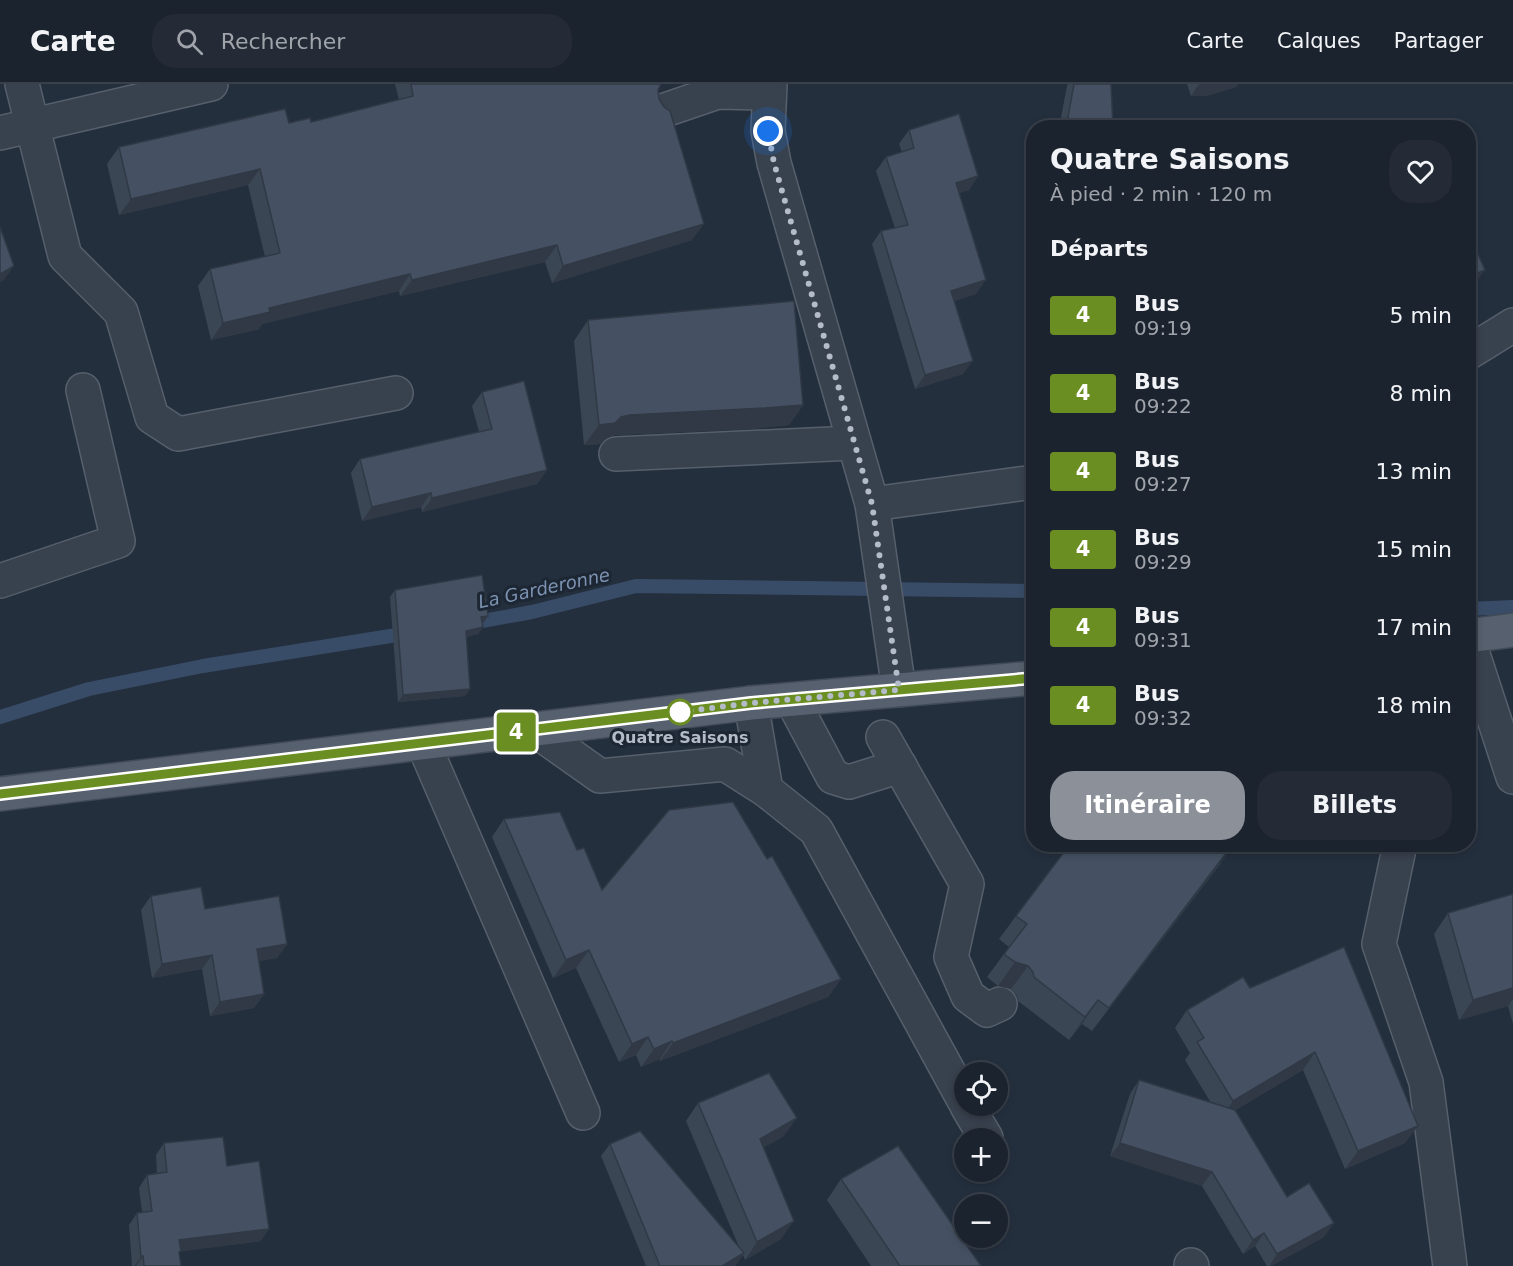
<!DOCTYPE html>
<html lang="fr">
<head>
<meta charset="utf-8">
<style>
	:root { --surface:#1b232e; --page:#242b36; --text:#f1f3f6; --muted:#a0a4aa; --line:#39404a; --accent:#8c9099 }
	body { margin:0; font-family:"DejaVu Sans",sans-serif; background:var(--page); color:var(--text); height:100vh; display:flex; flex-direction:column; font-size:22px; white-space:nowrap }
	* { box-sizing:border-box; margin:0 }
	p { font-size:20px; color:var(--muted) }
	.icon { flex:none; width:33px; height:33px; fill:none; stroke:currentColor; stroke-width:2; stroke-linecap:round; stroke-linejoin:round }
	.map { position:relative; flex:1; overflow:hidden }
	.details { position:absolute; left:1026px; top:36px; width:450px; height:732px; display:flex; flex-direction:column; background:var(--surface); border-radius:24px; box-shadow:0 3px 9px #0003,0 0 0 2px var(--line) }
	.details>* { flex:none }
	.badge { padding:0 12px; border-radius:4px; font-size:21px; line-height:39px }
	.buttons { position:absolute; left:954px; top:978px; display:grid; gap:12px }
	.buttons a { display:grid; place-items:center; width:54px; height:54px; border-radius:50%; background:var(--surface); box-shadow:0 3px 9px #0003,0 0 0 2px var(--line); font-size:30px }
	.you { position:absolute; width:30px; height:30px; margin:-15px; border:4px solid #fff; border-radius:50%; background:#1a73e8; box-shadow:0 0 0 9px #1a73e833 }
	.map>.badge { position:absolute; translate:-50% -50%; box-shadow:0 0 0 3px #fff }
	h2 { padding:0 24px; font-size:22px; line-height:54px }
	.round { display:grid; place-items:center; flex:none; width:63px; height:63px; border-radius:24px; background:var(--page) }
	.summary { display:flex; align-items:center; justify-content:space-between; height:102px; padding:0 24px }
	h1 { font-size:28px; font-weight:700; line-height:45px }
	.cta { display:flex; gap:12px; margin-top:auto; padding:12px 24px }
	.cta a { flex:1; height:69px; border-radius:24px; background:var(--accent); color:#fff; font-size:24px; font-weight:700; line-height:69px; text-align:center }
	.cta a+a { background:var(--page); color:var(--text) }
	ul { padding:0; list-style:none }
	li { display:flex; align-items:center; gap:18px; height:78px; padding:0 24px }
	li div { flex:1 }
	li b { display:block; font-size:22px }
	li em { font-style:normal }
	li .badge { min-width:66px; font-weight:700; text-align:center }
	header { display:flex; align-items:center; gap:36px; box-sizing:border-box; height:84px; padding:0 30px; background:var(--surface); border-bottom:2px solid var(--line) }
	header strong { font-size:28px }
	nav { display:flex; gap:33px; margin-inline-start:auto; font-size:21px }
	.search { width:420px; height:54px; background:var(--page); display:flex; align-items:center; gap:15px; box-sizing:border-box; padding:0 21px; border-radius:24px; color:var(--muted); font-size:22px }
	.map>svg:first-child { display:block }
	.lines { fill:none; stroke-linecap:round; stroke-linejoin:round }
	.stream { stroke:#394c67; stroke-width:14 }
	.minor-casing { stroke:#565f6c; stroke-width:36 }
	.major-casing { stroke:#414a57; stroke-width:36 }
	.minor { stroke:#38414e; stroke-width:33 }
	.major { stroke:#56606e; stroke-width:33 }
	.wall { fill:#3b4654 }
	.shaded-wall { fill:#303945 }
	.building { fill:#455162; stroke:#303945; stroke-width:1.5 }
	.line-casing { stroke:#fff; stroke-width:14 }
	.line { stroke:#6b8e23; stroke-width:9 }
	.walk { stroke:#b4bcc9; stroke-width:6; stroke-dasharray:0 10.8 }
	.stop-dot { fill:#fff; stroke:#6b8e23; stroke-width:3 }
	.labels { text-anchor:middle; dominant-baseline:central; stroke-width:6; stroke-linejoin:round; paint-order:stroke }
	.stop-label { font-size:16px; font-weight:bold; fill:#b4bcc9; stroke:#1d2633 }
	.water-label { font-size:18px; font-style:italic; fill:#7c92b1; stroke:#1d2633 }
</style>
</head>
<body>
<header>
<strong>Carte</strong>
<div class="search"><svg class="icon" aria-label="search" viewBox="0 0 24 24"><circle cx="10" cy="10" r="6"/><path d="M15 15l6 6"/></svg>Rechercher</div>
<nav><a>Carte</a><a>Calques</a><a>Partager</a></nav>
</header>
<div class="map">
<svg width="1513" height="1182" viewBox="0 0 1513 1182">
	<rect width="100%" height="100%" fill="#242f3e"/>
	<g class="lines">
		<g class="stream">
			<polyline points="1468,525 1513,523"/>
			<polyline points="466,540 532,528 636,502 1034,507"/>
			<polyline points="0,633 89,605 203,582 409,549"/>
		</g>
		<g class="minor-casing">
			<g id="minor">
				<polyline points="22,0 65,172 121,228 152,333 178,350 396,309"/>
				<polyline points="770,0 768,47 774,79 872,420 899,606"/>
				<polyline points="665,26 718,8 769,9"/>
				<polyline points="0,49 211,0"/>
				<polyline points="1468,269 1513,241"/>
				<polyline points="616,370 853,359"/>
				<polyline points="872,420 1034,398"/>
				<polyline points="0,497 118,457 83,306"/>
				<polyline points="1468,555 1513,693"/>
				<polyline points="792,616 833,693 849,698 900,682"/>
				<polyline points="751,619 766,706 816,746 964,1016"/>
				<polyline points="535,646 600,692 725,680 766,706"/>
				<polyline points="883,653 967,800 951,873 968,912 987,926 1000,920"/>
				<polyline points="423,659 583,1029"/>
				<polyline points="1400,760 1379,860 1426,998 1450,1182"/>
				<polyline points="967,1022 986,1054"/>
				<polyline points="1191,1181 1192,1182"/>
			</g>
		</g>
		<g class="major-casing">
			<g id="major">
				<polyline points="1468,552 1513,546"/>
				<polyline points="0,710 751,619 1034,594"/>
			</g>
		</g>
		<use href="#minor" class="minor"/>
		<use href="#major" class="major"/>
	</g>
	<g class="wall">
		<polygon points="395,0 661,0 658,6 659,15 692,156 552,199 545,178 400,212 399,207 262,240 259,245 211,256 198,202 210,185 265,173 248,101 119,131 107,80 119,63 289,39 311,38 399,16"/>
		<polygon points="1068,0 1111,0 1113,44 1059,44 1067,2"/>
		<polygon points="1187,0 1238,0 1236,3 1206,12 1191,12"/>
		<polygon points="909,46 978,92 969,106 959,109 976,210 954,217 963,290 915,305 872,160 881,147 895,144 876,87 886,73 902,68 899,60"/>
		<polygon points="588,236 803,321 789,341 751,345 615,351 606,354 601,360 584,361 574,257"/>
		<polygon points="482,308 547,386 537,400 422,428 421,423 362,437 351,389 360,375 479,348 472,322"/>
		<polygon points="395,506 483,539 483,543 478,550 466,553 465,612 398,618 390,513"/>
		<polygon points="504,735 577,766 602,806 767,775 841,895 828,913 660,977 660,975 641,983 636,971 619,978 576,884 553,894 492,753"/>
		<polygon points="1221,779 1092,947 1082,940 1069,956 1018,917 1017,912 1011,905 998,902 987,893 1009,863 999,855 1016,832"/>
		<polygon points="1513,810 1513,940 1508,922 1459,936 1434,850 1448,829"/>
		<polygon points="151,812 205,825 287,860 277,874 259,877 264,910 254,924 210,932 202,885 152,894 141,826"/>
		<polygon points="1344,863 1405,1059 1345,1085 1303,986 1235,1026 1287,1113 1324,1153 1271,1182 1267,1182 1255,1162 1243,1170 1202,1102 1110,1072 1130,1010 1139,996 1211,1019 1185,976 1190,969 1175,944 1187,926 1250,904"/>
		<polygon points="698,1019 784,1052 764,1063 781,1155 745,1176 743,1171 735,1182 646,1182 601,1072 610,1060 739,1163 686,1037"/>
		<polygon points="164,1059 227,1082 261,1157 181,1167 179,1170 181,1182 132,1182 129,1141 137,1129 142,1128 139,1104 147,1091 157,1090 156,1071"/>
		<polygon points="841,1095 981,1182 871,1182 827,1116"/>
	</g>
	<g class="shaded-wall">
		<polygon points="1199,0 1238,0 1236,3 1206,12 1191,12"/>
		<polygon points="260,85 248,101 119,131 131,115"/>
		<polygon points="978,92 969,106 947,113 956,99"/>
		<polygon points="704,140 692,156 552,199 563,182"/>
		<polygon points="557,161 545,178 400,212 412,196"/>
		<polygon points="14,182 4,196 0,198 0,190"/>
		<polygon points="1485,186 1475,200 1468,203 1468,193"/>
		<polygon points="410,190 399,207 262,240 259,245 211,256 223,239 269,224"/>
		<polygon points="986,196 976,210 941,221 951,207"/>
		<polygon points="973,277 963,290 915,305 925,291"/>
		<polygon points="803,321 789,341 751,345 615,351 606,354 601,360 584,361 599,341 630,331"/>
		<polygon points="547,386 537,400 422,428 432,414"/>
		<polygon points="431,409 421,423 362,437 372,423"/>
		<polygon points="488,532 483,539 481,533"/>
		<polygon points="483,543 478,550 461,554 466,547"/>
		<polygon points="470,605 465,612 398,618 403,611"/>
		<polygon points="1234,760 1221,779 1092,947 1109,924"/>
		<polygon points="287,860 277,874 247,879 257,865"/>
		<polygon points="589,866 576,884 553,894 566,876"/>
		<polygon points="212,871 202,885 152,894 162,880"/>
		<polygon points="1015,878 1028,882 1011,905 998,902"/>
		<polygon points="841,895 828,913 660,977 673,959"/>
		<polygon points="1513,904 1513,915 1508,922 1459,936 1473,916"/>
		<polygon points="264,910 254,924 210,932 220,918"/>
		<polygon points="1098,916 1082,940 1069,956 1085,933"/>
		<polygon points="648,953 636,971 619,978 632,960"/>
		<polygon points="672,957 660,975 641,983 654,965"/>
		<polygon points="1315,968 1303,986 1221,1035 1233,1017"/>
		<polygon points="797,1034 784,1052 748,1073 760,1055"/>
		<polygon points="1418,1042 1405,1059 1345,1085 1358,1067"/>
		<polygon points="1120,1059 1212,1088 1202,1102 1110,1072"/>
		<polygon points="794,1137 781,1155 745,1176 757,1158"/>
		<polygon points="1334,1139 1324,1153 1271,1182 1269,1182 1277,1170"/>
		<polygon points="269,1145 261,1157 170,1169 179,1156"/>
		<polygon points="1264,1149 1255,1162 1243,1170 1253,1156"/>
		<polygon points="744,1169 735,1182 722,1182"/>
		<polygon points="143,1172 136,1182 134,1182 141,1173"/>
	</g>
	<g class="building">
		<polygon points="411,0 661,0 658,6 659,15 664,23 670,27 704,140 563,182 557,161 412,196 410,190 269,224 270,228 223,239 210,185 280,169 260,85 131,115 119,63 285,25 289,39 310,34 311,38 413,12"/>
		<polygon points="1074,0 1111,0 1113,44 1066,44"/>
		<polygon points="959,30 978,92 956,99 986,196 951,207 973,277 925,291 881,147 908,141 886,73 914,64 909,46"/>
		<polygon points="0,143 14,182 0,190"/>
		<polygon points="1468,147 1485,186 1468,193"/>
		<polygon points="794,217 803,321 765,324 630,331 621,333 615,339 599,341 588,236"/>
		<polygon points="524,297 547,386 432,414 431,409 372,423 360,375 492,345 482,308"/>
		<polygon points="482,491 488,532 481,533 483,543 466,547 470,605 403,611 395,506"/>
		<polygon points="733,718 767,775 772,772 841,895 673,959 672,957 654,965 648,953 632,960 589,866 566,876 504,735 560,728 577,766 584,764 602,806 669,726"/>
		<polygon points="1070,760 1233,760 1109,924 1098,916 1085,933 1034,893 1033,888 1028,882 1015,878 1004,870 1027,840 1016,832"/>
		<polygon points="201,803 205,825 279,812 287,860 257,865 264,910 220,918 212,871 162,880 151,812"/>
		<polygon points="1513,810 1513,904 1473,916 1448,829"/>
		<polygon points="1344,863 1418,1042 1358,1067 1315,968 1233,1017 1197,958 1204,954 1187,926 1243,893 1250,904"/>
		<polygon points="769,989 797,1034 760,1055 794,1137 757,1158 698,1019"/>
		<polygon points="1139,996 1235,1026 1287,1113 1309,1099 1334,1139 1277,1170 1264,1149 1253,1156 1212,1088 1120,1059"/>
		<polygon points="640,1047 744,1169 722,1182 660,1182 610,1060"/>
		<polygon points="223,1053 227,1082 259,1077 269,1145 179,1156 181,1167 179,1168 181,1182 144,1182 143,1172 141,1173 137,1129 152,1127 147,1091 167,1088 164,1059"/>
		<polygon points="898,1062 981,1182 900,1182 841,1095"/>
	</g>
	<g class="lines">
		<g class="line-casing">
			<polyline id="line" points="0,710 751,619 1034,594"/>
		</g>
		<use href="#line" class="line"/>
		<polyline class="walk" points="680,628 751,619 899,606 872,420 774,79 768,47"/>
	</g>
	<circle class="stop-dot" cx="680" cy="628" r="12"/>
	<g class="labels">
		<g class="stop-label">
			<text x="680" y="653">Quatre Saisons</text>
		</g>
		<g class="water-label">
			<text transform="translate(544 504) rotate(-12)">La Garderonne</text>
		</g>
	</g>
</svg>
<div class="buttons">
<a><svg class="icon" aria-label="locate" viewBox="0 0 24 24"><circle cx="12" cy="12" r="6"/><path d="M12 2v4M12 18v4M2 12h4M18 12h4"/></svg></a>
<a>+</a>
<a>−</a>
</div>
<div class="you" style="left:768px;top:47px"></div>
<b class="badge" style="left:516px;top:648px;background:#6b8e23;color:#fff">4</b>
<section class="details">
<div class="summary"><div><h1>Quatre Saisons</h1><p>À pied · 2 min · 120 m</p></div><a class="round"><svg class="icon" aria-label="heart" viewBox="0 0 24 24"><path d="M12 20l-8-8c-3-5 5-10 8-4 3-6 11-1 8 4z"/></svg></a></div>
<h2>Départs</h2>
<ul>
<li><span class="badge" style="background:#6b8e23;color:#fff">4</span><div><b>Bus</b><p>09:19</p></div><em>5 min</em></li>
<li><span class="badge" style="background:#6b8e23;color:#fff">4</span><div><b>Bus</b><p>09:22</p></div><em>8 min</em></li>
<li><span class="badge" style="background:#6b8e23;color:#fff">4</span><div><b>Bus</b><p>09:27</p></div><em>13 min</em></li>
<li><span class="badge" style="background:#6b8e23;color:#fff">4</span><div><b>Bus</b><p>09:29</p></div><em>15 min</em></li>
<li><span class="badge" style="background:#6b8e23;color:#fff">4</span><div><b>Bus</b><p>09:31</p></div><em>17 min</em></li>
<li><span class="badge" style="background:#6b8e23;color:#fff">4</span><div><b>Bus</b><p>09:32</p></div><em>18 min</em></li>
</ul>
<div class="cta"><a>Itinéraire</a><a>Billets</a></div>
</section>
</div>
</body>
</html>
